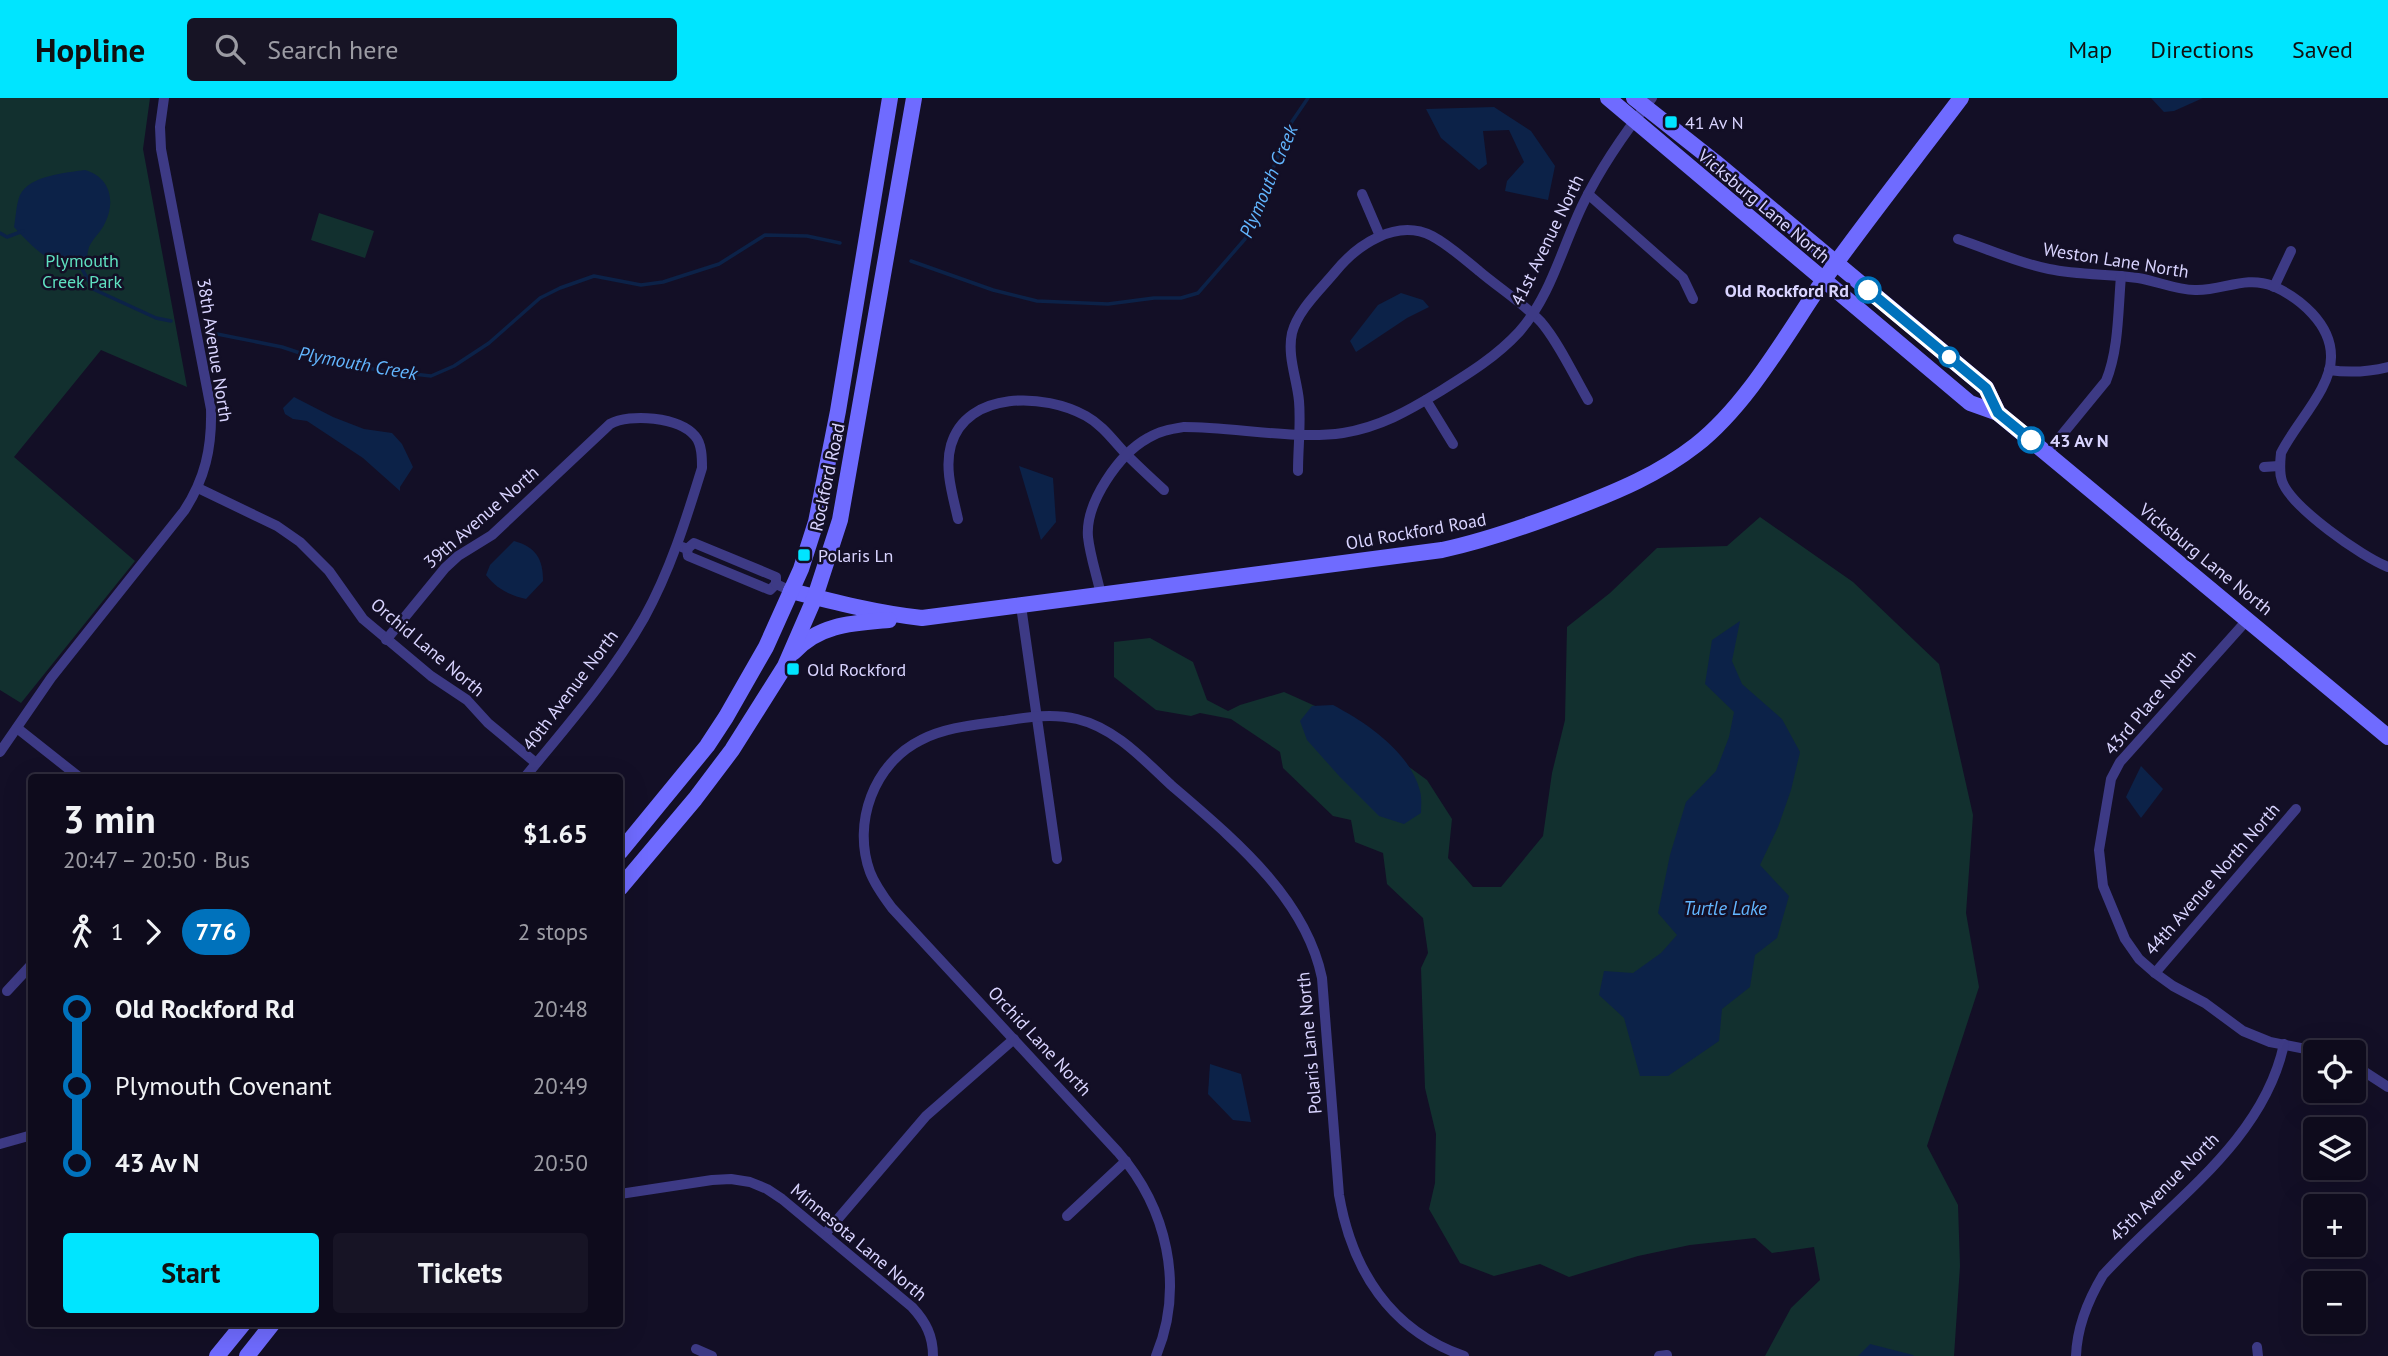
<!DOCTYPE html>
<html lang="en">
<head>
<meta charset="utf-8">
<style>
	:root { --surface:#0e0b1c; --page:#171425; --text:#f1f3f6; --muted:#9b9ba3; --line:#2e2b3b; --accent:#00e5ff }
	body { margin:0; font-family:"PT Sans",sans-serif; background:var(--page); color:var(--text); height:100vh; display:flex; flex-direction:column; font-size:26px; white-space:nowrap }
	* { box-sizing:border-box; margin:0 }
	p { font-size:23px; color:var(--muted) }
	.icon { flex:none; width:38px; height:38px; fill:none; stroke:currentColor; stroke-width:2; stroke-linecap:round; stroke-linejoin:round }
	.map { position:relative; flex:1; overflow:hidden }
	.sheet { position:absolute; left:28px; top:676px; width:595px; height:553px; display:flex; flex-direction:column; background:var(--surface); border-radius:7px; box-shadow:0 7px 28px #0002,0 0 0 2px var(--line) }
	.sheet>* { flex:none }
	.badge { padding:0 14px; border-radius:23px; font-size:24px; line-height:46px }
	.controls { position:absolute; left:2303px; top:942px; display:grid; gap:14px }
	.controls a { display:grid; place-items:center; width:63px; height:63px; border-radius:7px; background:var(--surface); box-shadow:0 7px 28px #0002,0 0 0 2px var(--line); font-size:35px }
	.map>.badge { position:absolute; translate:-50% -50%; box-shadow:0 0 0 4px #fff }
	.legs { display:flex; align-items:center; gap:10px; height:77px; padding:0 35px; font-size:23px }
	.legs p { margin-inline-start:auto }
	.head { display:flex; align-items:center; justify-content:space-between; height:119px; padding:0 35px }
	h1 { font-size:38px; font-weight:700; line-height:52px }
	.cta { display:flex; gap:14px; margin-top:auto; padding:14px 35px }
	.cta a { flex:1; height:80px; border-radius:7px; background:var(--accent); color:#111; font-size:28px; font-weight:700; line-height:80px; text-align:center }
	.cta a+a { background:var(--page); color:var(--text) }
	ul { padding:0 35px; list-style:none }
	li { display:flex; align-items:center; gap:24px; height:77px; font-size:26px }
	li i { display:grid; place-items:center; width:10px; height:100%; margin:0 9px; background:currentColor }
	li i::after { content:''; width:18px; height:18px; margin:-9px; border:5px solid; border-radius:50%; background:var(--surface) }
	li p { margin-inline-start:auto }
	li:first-child i { background:linear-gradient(#0000 50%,currentColor 0) }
	li:last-child i { background:linear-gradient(currentColor 50%,#0000 0) }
	header { display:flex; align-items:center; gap:42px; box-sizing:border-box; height:98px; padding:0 35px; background:var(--accent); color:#111 }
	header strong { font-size:33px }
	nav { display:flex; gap:38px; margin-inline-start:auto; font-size:24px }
	.search { width:490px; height:63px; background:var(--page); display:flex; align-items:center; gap:18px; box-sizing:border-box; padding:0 24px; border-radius:7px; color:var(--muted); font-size:26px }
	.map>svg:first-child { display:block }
	.green { fill:#12302f }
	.water { fill:#0c2248 }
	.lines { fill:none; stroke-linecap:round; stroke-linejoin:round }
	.stream { stroke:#0c2248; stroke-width:3.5 }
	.street { stroke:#3d3a85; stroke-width:10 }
	.secondary { stroke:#6f6bff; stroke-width:16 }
	.line-1-casing { stroke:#fff; stroke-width:16 }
	.line-1 { stroke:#0072bc; stroke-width:10 }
	.poi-dot { fill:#00e5ff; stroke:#130f26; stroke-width:2.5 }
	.stop-1-dot { fill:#fff; stroke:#0072bc; stroke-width:3.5 }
	.labels { text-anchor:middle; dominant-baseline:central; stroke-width:5; stroke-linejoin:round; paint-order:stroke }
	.poi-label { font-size:18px; fill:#d9d4ff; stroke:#130f26; text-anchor:start }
	.street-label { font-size:18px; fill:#d9d4ff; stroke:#130f26 }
	.park-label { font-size:18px; fill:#5fe0c0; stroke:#130f26 }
	.stop-label { font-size:18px; font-weight:bold; fill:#d9d4ff; stroke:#130f26; text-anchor:end }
	.water-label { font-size:19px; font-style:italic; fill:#62b6ff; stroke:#130f26 }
</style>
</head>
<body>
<header>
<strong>Hopline</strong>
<div class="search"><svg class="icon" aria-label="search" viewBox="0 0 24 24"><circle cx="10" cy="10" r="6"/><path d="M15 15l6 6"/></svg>Search here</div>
<nav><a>Map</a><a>Directions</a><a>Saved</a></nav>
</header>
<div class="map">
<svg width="2388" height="1258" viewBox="0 0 2388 1258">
	<rect width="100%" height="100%" fill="#130f26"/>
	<g class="green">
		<polygon points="0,0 150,0 143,51 187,289 101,252 14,359 135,463 21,605 0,592"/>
		<polygon points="319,115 374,133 365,160 311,142"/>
		<polygon points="1760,419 1853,484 1939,566 1973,717 1966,815 1979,889 1927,1048 1958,1107 1960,1168 1954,1258 1765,1258 1791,1210 1820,1182 1814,1149 1772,1155 1755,1140 1690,1147 1638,1158 1569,1179 1540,1166 1494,1178 1460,1165 1429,1111 1435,1085 1436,1036 1425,990 1421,870 1428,855 1423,820 1387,786 1383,755 1355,744 1351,722 1333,718 1283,670 1280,654 1231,621 1200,615 1191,618 1156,612 1114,579 1114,544 1150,540 1193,564 1207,602 1228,613 1240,607 1284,594 1342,620 1427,682 1452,721 1448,760 1473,789 1501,789 1543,738 1552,675 1565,622 1567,529 1610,495 1657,450 1727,448"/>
	</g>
	<g class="water">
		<polygon points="2151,0 2203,0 2174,13 2164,14"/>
		<polygon points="1494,9 1531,33 1555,68 1548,102 1505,93 1507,83 1524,64 1509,32 1483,33 1487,66 1479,72 1441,40 1426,11"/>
		<path d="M85,72C110,79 116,103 105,125C101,134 93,140 89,149C87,155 87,163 87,171C61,178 30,147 14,129C16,118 16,107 20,97C30,77 66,75 85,72Z"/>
		<polygon points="1401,195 1423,202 1429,209 1407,220 1356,254 1350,243 1378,207"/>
		<polygon points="294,299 333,319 364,331 392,335 402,346 413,369 400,389 400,393 363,360 307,323 293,321 285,316 283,310"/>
		<polygon points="1019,368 1053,380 1056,424 1041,442"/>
		<path d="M514,443C536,449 543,461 543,483L526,501C509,497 497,491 486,477L490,467Z"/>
		<polygon points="1740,523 1732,563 1742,586 1782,621 1800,654 1791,692 1778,729 1760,767 1789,798 1777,840 1755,857 1750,889 1722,911 1719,943 1668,978 1640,978 1624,920 1599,897 1604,873 1633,875 1661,855 1677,837 1658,815 1670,757 1686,704 1716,673 1729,639 1734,614 1705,586 1712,542"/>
		<path d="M1333,607C1367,625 1410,654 1420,693C1422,700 1421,708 1421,715L1404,726L1379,718L1340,679L1307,642L1300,623L1312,608Z"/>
		<polygon points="2141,668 2163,691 2141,720 2126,699"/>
		<polygon points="1210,966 1241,976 1251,1024 1233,1022 1208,996"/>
		<polygon points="1870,1246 1913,1257 1914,1258 1858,1258"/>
	</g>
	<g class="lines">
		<g class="stream">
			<polyline points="0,135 7,139 23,133"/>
			<polyline points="911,163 993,192 1037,203 1108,206 1154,200 1181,200 1198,195 1245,141 1291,25 1308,0"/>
			<polyline points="81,169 93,191 156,220 171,223"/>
			<polyline points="212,235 282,249 312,259 378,272 431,278 454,268 489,245 540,200 560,190 594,178 641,187 663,184 719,166 765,137 807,138 840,145"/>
		</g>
		<g class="street">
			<polyline points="1362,96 1380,138"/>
			<polyline points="1588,96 1683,180 1693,201"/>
			<path d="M1958,141C1988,151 2018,165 2049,171C2078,177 2108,176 2138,180C2157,183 2176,192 2195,192C2223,193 2245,177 2273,188C2300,200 2331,226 2331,258C2332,290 2295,326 2281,355C2280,365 2279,374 2282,383C2291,409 2362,459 2388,469"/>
			<polyline points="2274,189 2291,153"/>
			<path d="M2329,272C2350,275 2368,274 2388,269"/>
			<polyline points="1426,302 1453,346"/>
			<path d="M2047,355L2106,283C2119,251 2118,212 2121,178"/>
			<polyline points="2264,369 2279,368"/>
			<path d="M1298,373C1298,350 1301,326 1299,303C1297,281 1287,258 1292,235C1298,212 1320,192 1335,174C1357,147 1396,120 1432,138C1449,147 1464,161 1479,173C1499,190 1523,205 1541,224C1559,245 1574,278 1588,302"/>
			<polyline points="198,390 277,428 300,444 329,473 363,521 431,578 467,602 488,625 536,665"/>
			<path d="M958,421C953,398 944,371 951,347C967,292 1045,295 1086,318C1104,328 1114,344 1128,358C1140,370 1152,381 1164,392"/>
			<polyline points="682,449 687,451 688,458 770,492 776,486"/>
			<polyline points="687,451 694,445 776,479 776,486 791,493"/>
			<path d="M1101,497C1097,478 1090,458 1088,439C1085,405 1119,356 1148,340C1159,333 1172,331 1184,329C1235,329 1294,342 1343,335C1380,329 1408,313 1439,294C1468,276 1496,259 1519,234C1551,198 1562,149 1583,106C1601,69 1626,33 1652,0"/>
			<polyline points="1021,508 1057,761"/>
			<polyline points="2248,521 2120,664 2111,681 2099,752 2103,788 2125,841 2139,861 2155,875 2173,888 2205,905 2243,933 2270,944 2321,954"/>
			<path d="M386,542L445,470L458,458L492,437L610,326C630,315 679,319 695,338C702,346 702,360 702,370C686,422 670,473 644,520C611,578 567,628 525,679"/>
			<polyline points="17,630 79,679"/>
			<path d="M0,654L51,580L184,413C205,381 212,350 211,311L161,51L160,29L164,0"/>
			<polyline points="2155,875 2296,711"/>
			<polyline points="7,893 32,866"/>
			<polyline points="2354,967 2388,989"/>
			<polyline points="0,1046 32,1037"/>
			<path d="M620,1096L712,1082L731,1081L750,1084L767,1091L782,1101L912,1209C926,1224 933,1238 933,1258"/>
			<polyline points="1067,1118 1126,1063"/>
			<polyline points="825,1136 926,1018 1014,941"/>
			<polyline points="2257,1249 2258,1258"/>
			<polyline points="696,1251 712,1258"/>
			<path d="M1156,1258C1185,1188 1167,1110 1118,1054L892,810C883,798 875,787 870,774C852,725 874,665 921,642C946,629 975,627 1003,623C1028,619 1052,615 1077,621C1115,630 1143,661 1171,687C1231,739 1305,798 1322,880L1339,1097C1352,1172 1390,1232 1464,1258"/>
			<polyline points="1659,1258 1667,1257"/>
			<path d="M2076,1258C2077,1228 2088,1202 2103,1177C2167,1106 2263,1045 2284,946"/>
		</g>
		<g class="secondary">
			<polyline points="1608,0 1970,305 1998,315 2388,639"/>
			<polyline points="1634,0 1715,64 1986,290 1998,315"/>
			<path d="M791,493C834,504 877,515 922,520L1442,452C1488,442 1530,427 1574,410C1618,393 1659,376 1696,347C1748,306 1786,237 1823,183C1867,121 1915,61 1961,0"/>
			<path d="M794,554C819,526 854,525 889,522"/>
			<polyline points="620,754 707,648 726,619 766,549 801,471 816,424 838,313 890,0"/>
			<polyline points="620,790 695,701 732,652 785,568 815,499 840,422 914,0"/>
			<polyline points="217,1258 244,1225"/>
			<polyline points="247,1258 273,1225"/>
		</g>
	</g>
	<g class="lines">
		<g class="line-1-casing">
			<polyline id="line-1" points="1868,192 1986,290 1998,315 2031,342"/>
		</g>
		<use href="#line-1" class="line-1"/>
	</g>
	<g class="poi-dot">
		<rect x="1664" y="17" width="14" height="14" rx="3.5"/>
		<rect x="797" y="450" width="14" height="14" rx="3.5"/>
		<rect x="786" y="564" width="14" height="14" rx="3.5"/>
	</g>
	<g class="stop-1-dot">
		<circle cx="1868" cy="192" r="12"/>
		<circle cx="1949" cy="259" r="9"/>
		<circle cx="2031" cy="342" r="12"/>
	</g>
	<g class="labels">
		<g class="poi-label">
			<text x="1685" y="24">41 Av N</text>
			<text x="818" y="457">Polaris Ln</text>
			<text x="807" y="571">Old Rockford</text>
		</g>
		<g class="street-label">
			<text transform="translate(1764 108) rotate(40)">Vicksburg Lane North</text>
			<text transform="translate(1547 142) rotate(-64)">41st Avenue North</text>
			<text transform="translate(2116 162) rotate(9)">Weston Lane North</text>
			<text transform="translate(215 252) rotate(81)">38th Avenue North</text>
			<text transform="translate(827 379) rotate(-78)">Rockford Road</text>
			<text transform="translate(481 419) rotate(-41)">39th Avenue North</text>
			<text transform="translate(1416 433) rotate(-10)">Old Rockford Road</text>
			<text transform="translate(2206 461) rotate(39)">Vicksburg Lane North</text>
			<text transform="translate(428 549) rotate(40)">Orchid Lane North</text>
			<text transform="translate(570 592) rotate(-53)">40th Avenue North</text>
			<text transform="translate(2150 604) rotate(-50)">43rd Place North</text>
			<text transform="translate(2212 781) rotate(-49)">44th Avenue North North</text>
			<text transform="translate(1040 943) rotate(47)">Orchid Lane North</text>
			<text transform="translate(1309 945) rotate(-95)">Polaris Lane North</text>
			<text transform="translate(2164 1089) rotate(-45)">45th Avenue North</text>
			<text transform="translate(859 1144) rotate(40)">Minnesota Lane North</text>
		</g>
		<g class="park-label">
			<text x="82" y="162">Plymouth<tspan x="82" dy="21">Creek Park</tspan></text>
		</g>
		<g class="stop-label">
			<text x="1849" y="192">Old Rockford Rd</text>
			<text x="2050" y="342" text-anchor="start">43 Av N</text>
		</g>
		<g class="water-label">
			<text transform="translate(1268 83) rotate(-67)">Plymouth Creek</text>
			<text transform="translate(358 265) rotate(10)">Plymouth Creek</text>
			<text x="1725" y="810">Turtle Lake</text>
		</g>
	</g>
</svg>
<div class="controls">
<a><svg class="icon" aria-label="locate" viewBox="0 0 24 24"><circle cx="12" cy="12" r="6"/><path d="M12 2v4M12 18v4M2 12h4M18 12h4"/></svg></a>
<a><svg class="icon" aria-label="layers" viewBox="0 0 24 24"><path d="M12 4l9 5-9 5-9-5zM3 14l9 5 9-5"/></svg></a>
<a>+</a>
<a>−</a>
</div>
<section class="sheet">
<div class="head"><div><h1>3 min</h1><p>20:47 – 20:50 · Bus</p></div><b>$1.65</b></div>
<div class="legs"><svg class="icon" aria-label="walk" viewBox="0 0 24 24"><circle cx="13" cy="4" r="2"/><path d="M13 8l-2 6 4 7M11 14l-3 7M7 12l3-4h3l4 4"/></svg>1<svg class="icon" aria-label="forward" viewBox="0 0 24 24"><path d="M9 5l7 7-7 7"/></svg><b class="badge" style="background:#0072bc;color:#fff">776</b><p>2 stops</p></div>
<ul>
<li><i style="color:#0072bc"></i><b>Old Rockford Rd</b><p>20:48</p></li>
<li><i style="color:#0072bc"></i><span>Plymouth Covenant</span><p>20:49</p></li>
<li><i style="color:#0072bc"></i><b>43 Av N</b><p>20:50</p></li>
</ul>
<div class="cta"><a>Start</a><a>Tickets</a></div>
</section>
</div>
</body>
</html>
